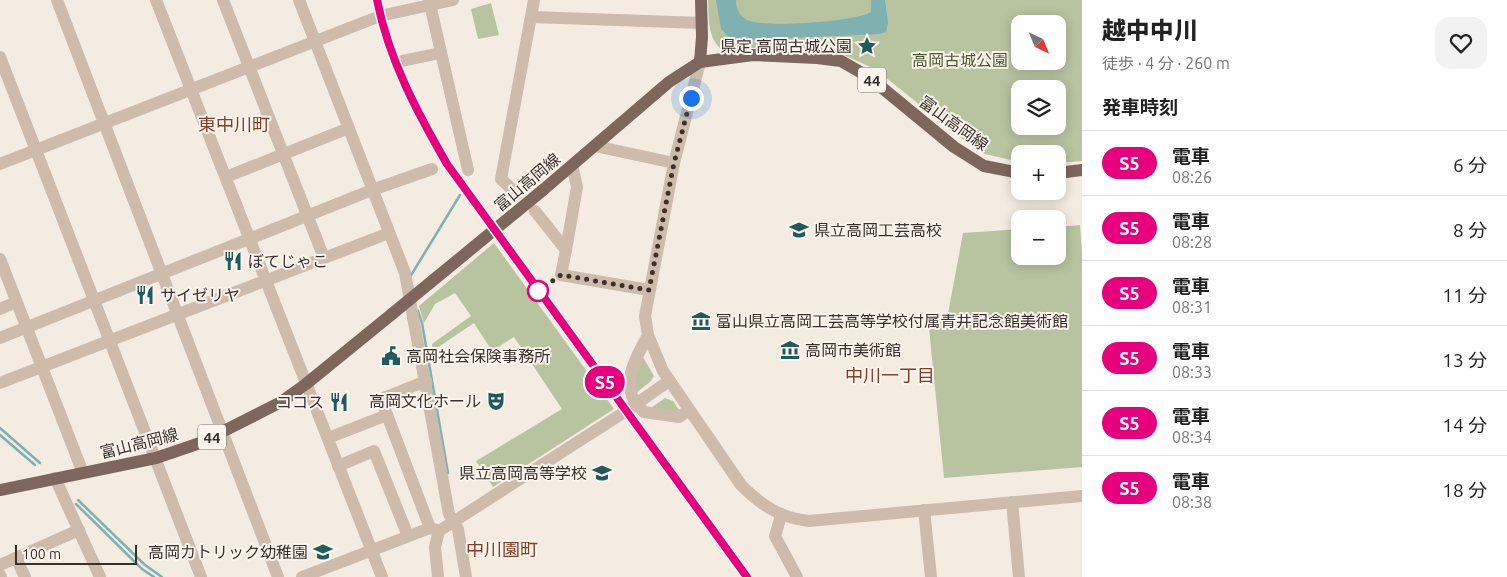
<!DOCTYPE html>
<html lang="ja">
<head>
<meta charset="utf-8">
<style>
	:root { --surface:#fff; --page:#f2f2f2; --text:#222; --muted:#767676; --line:#e0e0e0 }
	body { margin:0; font-family:Ubuntu,"Noto Sans JP",sans-serif; background:var(--page); color:var(--text); height:100vh; display:flex; flex-direction:column; font-size:19px; white-space:nowrap }
	* { box-sizing:border-box; margin:0 }
	p { font-size:16px; color:var(--muted) }
	.icon { flex:none; width:28px; height:28px; fill:none; stroke:currentColor; stroke-width:2; stroke-linecap:round; stroke-linejoin:round }
	.map { position:relative; flex:1; overflow:hidden }
	.panel { display:flex; flex-direction:column; background:var(--surface); width:425px }
	.panel>* { flex:none }
	.badge { padding:0 10px; border-radius:16px; font-size:18px; line-height:32px }
	.needle { width:32px; rotate:136deg }
	.buttons { position:absolute; left:1011px; top:15px; display:grid; gap:10px }
	.buttons a { display:grid; place-items:center; width:55px; height:55px; border-radius:10px; background:var(--surface); box-shadow:0 2px 12px #0003; font-size:25px }
	.scale { position:absolute; left:15px; bottom:12px; width:122px; box-sizing:border-box; padding-left:5px; border:2px solid #3b302b; border-top:0; font-size:14px; line-height:18px; white-space:nowrap; color:#3b302b; -webkit-text-stroke:4px #fbf5ee; paint-order:stroke }
	.you { position:absolute; width:25px; height:25px; margin:-12px; border:4px solid #fff; border-radius:50%; background:#1a73e8; box-shadow:0 0 0 8px #1a73e833 }
	.map>.badge { position:absolute; translate:-50% -50%; box-shadow:0 0 0 2px #fff }
	h2 { padding:0 20px; font-size:19px; line-height:45px }
	.round { display:grid; place-items:center; flex:none; width:52px; height:52px; border-radius:15px; background:var(--page) }
	.headline { display:flex; align-items:center; justify-content:space-between; height:85px; padding:0 20px }
	h1 { font-size:24px; font-weight:800; line-height:38px }
	ul { padding:0; list-style:none }
	li { display:flex; align-items:center; gap:15px; height:65px; padding:0 20px; border-top:1px solid var(--line) }
	li div { flex:1 }
	li b { display:block; font-size:19px }
	li em { font-style:normal }
	li .badge { min-width:55px; font-weight:700; text-align:center }
	main { display:flex; flex:1; min-height:0 }
	.map>svg:first-child { display:block }
	.green { fill:#b8c4a0; fill-rule:evenodd }
	.water { fill:#7fb0b2 }
	.lines { fill:none; stroke-linecap:round; stroke-linejoin:round }
	.stream { stroke:#7fb0b2; stroke-width:2.5 }
	.minor { stroke:#cdbbac; stroke-width:12 }
	.major { stroke:#7d675c; stroke-width:12 }
	.rail { stroke:#3b302b; stroke-width:2.5; stroke-dasharray:1 4; stroke-linecap:butt }
	.major-bridge { stroke:#7d675c; stroke-width:12 }
	.line-casing { stroke:#fff; stroke-width:11 }
	.line { stroke:#e6007e; stroke-width:8 }
	.walk { stroke:#3b302b; stroke-width:5; stroke-dasharray:0 9 }
	.stop-dot { fill:#fff; stroke:#e6007e; stroke-width:2.5 }
	.labels { text-anchor:middle; dominant-baseline:central; stroke-width:4; stroke-linejoin:round; paint-order:stroke }
	.shield { fill:#fbf5ee; stroke:#756b66; stroke-width:1 }
	.shield-label { font-size:15px; font-weight:bold; fill:#3b302b }
	.poi-label { font-size:16px; fill:#3b302b; stroke:#fbf5ee; text-anchor:start }
	.park-label { font-size:16px; fill:#4a5a2e; stroke:#fbf5ee }
	.street-label { font-size:16px; fill:#3b302b; stroke:#fbf5ee }
	.neighbourhood-label { font-size:18px; fill:#8c3b22; stroke:#fbf5ee }
</style>
</head>
<body>
<main>
<div class="map">
<svg width="1082" height="577" viewBox="0 0 1082 577">
	<rect width="100%" height="100%" fill="#f4ebe1"/>
	<g class="green">
		<path d="M708,0H1082V161L1058,163V154H1020L1019,162L985,154L964,140L875,69L844,55L825,50L784,46L722,50C707,37 709,19 708,0ZM1020,24H1058V61H1020ZM1020,89H1058V126H1020Z"/>
		<polygon points="491,3 499,35 478,39 471,9"/>
		<polygon points="1080,225 1082,252 1082,467 944,478 929,328 935,327 934,317 947,319 963,233 1020,229 1020,256 1058,256 1058,227"/>
		<polygon points="494,243 614,409 493,487 476,461 562,409 514,337 492,351 474,323 437,348 439,352 436,354 433,351 432,344 471,316 455,293 435,304 424,323 419,306"/>
		<polygon points="643,357 654,376 650,382 636,393 633,388 639,360"/>
		<polygon points="665,398 673,401 681,413 648,410"/>
	</g>
	<path class="water" d="M716,0H736C736,8 739,16 747,20C762,28 855,22 871,12V0H885L888,23L886,32L880,34L733,41L721,29Z"/>
	<g class="lines">
		<g class="stream">
			<polyline points="410,277 460,195"/>
			<polyline points="418,311 422,323 448,473"/>
			<polyline points="0,428 40,463"/>
			<polyline points="0,435 35,465"/>
			<polyline points="78,500 145,565 162,577"/>
			<polyline points="76,504 142,569 154,577"/>
		</g>
		<g class="minor">
			<polyline points="57,0 278,577"/>
			<polyline points="156,0 382,577"/>
			<polyline points="223,0 324,258"/>
			<polyline points="299,0 405,273 449,514 458,529 466,577"/>
			<polyline points="429,0 468,170"/>
			<polyline points="532,17 702,23"/>
			<polyline points="0,57 201,577"/>
			<polyline points="402,61 440,53"/>
			<path d="M700,62L674,163L645,316L648,335L663,371L741,485C761,505 780,518 809,521L1082,496"/>
			<polyline points="595,146 674,163"/>
			<polyline points="0,164 380,16 453,0"/>
			<polyline points="226,177 349,128"/>
			<polyline points="517,194 501,179 534,0"/>
			<polyline points="535,211 566,250 561,275 649,290"/>
			<polyline points="566,250 577,187 572,165"/>
			<polyline points="0,259 83,473"/>
			<polyline points="0,309 16,302"/>
			<path d="M648,335C634,362 617,388 644,412L679,417L689,410"/>
			<polyline points="0,338 372,190 432,169"/>
			<polyline points="426,381 381,399 430,528"/>
			<polyline points="0,383 389,233"/>
			<polyline points="328,438 387,415"/>
			<polyline points="338,466 374,451 408,536"/>
			<polyline points="55,478 100,577"/>
			<polyline points="1012,502 1019,577"/>
			<polyline points="924,510 931,577"/>
			<polyline points="781,516 775,536 797,577"/>
			<polyline points="16,558 25,577"/>
			<polyline points="0,565 79,530"/>
			<polyline points="0,575 1,577"/>
			<polyline points="302,577 430,528 437,530"/>
			<polyline points="438,577 435,547 439,531 626,411 669,381"/>
		</g>
		<g class="major">
			<polyline points="700,62 702,37 701,0"/>
			<polyline points="1058,173 1082,170"/>
			<polyline points="543,190 669,82 700,62 753,55 817,58 841,61 869,77 954,147 984,166 1020,173"/>
			<polyline points="0,490 156,458 200,443 281,402 306,384 392,314"/>
		</g>
		<path class="rail" d="M377,0C389,60 417,112 447,164L747,577"/>
		<polyline class="major-bridge" points="392,314 543,190"/>
	</g>
	<g class="lines">
		<g class="line-casing">
			<path id="line" d="M377,0C389,60 417,112 447,164L747,577"/>
		</g>
		<use href="#line" class="line"/>
		<polyline class="walk" points="538,291 561,275 649,290 674,163 691,98"/>
	</g>
	<defs>
		<g id="sight-bare" transform="scale(1.5)"><path d="M0-6L1.8-2.2L6-1.7L2.9 1.2L3.7 5.4L0 3.3L-3.7 5.4L-2.9 1.2L-6-1.7L-1.8-2.2Z" fill="#1f5a5e" stroke="#fbf5ee" stroke-width="2.5" paint-order="stroke"/></g>
		<g id="school-bare" transform="scale(1.5)"><path d="M0-5L7-2L0 1L-7-2ZM-4 1L0 2.5L4 1V4Q0 6-4 4Z" fill="#1f5a5e" stroke="#fbf5ee" stroke-width="2.5" paint-order="stroke"/></g>
		<g id="restaurant-bare" transform="scale(1.5)"><path d="M-5-6h1v4h1v-4h1v4h1v-4h1v5L-1.5 .5V6h-2V.5L-5-1ZM5-6V6H3V1.5H1.5Q1.5-4 5-6Z" fill="#1f5a5e" stroke="#fbf5ee" stroke-width="2.5" paint-order="stroke"/></g>
		<g id="museum-bare" transform="scale(1.5)"><path d="M0-6L6-3V-2H-6V-3ZM-5-1h2V3h-2ZM-1-1h2V3h-2ZM3-1h2V3H3ZM-6 4H6V6H-6Z" fill="#1f5a5e" stroke="#fbf5ee" stroke-width="2.5" paint-order="stroke"/></g>
		<g id="civic-bare" transform="scale(1.5)"><path d="M-.6-6.5H3V-4.5H.6V-3L4-1V1h2V6H-6V1h2V-1L-.6-3ZM-1.2 2.5V6h2.4V2.5Z" fill="#1f5a5e" stroke="#fbf5ee" stroke-width="2.5" paint-order="stroke"/></g>
		<g id="theatre-bare" transform="scale(1.5)"><path d="M-5-5.5Q0-4 5-5.5V0Q5 5 0 6Q-5 5-5 0ZM-3.3-2.5H-1v1.5H-3.3ZM1-2.5H3.3v1.5H1ZM-2.8 1Q0 5.5 2.8 1Z" fill="#1f5a5e" stroke="#fbf5ee" stroke-width="2.5" paint-order="stroke"/></g>
	</defs>
	<g fill-rule="evenodd">
		<use href="#sight-bare" x="867" y="46"/>
		<use href="#school-bare" x="799" y="230"/>
		<use href="#restaurant-bare" x="233" y="261"/>
		<use href="#restaurant-bare" x="145" y="295"/>
		<use href="#museum-bare" x="701" y="321"/>
		<use href="#museum-bare" x="790" y="350"/>
		<use href="#civic-bare" x="391" y="356"/>
		<use href="#theatre-bare" x="496" y="401"/>
		<use href="#restaurant-bare" x="339" y="402"/>
		<use href="#school-bare" x="602" y="473"/>
		<use href="#school-bare" x="323" y="552"/>
	</g>
	<circle class="stop-dot" cx="538" cy="291" r="10"/>
	<g class="labels">
		<g class="shield">
			<rect x="858" y="67.5" width="28" height="25" rx="4"/>
			<rect x="198" y="424.5" width="28" height="25" rx="4"/>
		</g>
		<g class="shield-label">
			<text x="872" y="80">44</text>
			<text x="212" y="437">44</text>
		</g>
		<g class="poi-label">
			<text x="852" y="46" text-anchor="end">県定 高岡古城公園</text>
			<text x="814" y="230">県立高岡工芸高校</text>
			<text x="248" y="261">ぼてじゃこ</text>
			<text x="160" y="295">サイゼリヤ</text>
			<text x="716" y="321">富山県立高岡工芸高等学校付属青井記念館美術館</text>
			<text x="805" y="350">高岡市美術館</text>
			<text x="406" y="356">高岡社会保険事務所</text>
			<text x="481" y="401" text-anchor="end">高岡文化ホール</text>
			<text x="324" y="402" text-anchor="end">ココス</text>
			<text x="587" y="473" text-anchor="end">県立高岡高等学校</text>
			<text x="308" y="552" text-anchor="end">高岡カトリック幼稚園</text>
		</g>
		<g class="park-label">
			<text x="960" y="60">高岡古城公園</text>
		</g>
		<g class="street-label">
			<text transform="translate(954 123) rotate(36)">富山高岡線</text>
			<text transform="translate(527 182) rotate(-40)">富山高岡線</text>
			<text transform="translate(139 443) rotate(-14)">富山高岡線</text>
		</g>
		<g class="neighbourhood-label">
			<text x="234" y="124">東中川町</text>
			<text x="890" y="375">中川一丁目</text>
			<text x="502" y="549">中川園町</text>
		</g>
	</g>
</svg>
<div class="buttons">
<a><svg class="needle" viewBox="-14 -14 28 28"><path d="M0-13l5 13h-10z" fill="#e53935"/><path d="M0 13l5-13h-10z" fill="#767676"/></svg></a>
<a><svg class="icon" aria-label="layers" viewBox="0 0 24 24"><path d="M12 4l9 5-9 5-9-5zM3 14l9 5 9-5"/></svg></a>
<a>+</a>
<a>−</a>
</div>
<div class="scale">100 m</div>
<div class="you" style="left:691px;top:98px"></div>
<b class="badge" style="left:605px;top:382px;background:#e6007e;color:#fff">S5</b>
</div>
<section class="panel">
<div class="headline"><div><h1>越中中川</h1><p>徒歩 · 4 分 · 260 m</p></div><a class="round"><svg class="icon" aria-label="heart" viewBox="0 0 24 24"><path d="M12 20l-8-8c-3-5 5-10 8-4 3-6 11-1 8 4z"/></svg></a></div>
<h2>発車時刻</h2>
<ul>
<li><span class="badge" style="background:#e6007e;color:#fff">S5</span><div><b>電車</b><p>08:26</p></div><em>6 分</em></li>
<li><span class="badge" style="background:#e6007e;color:#fff">S5</span><div><b>電車</b><p>08:28</p></div><em>8 分</em></li>
<li><span class="badge" style="background:#e6007e;color:#fff">S5</span><div><b>電車</b><p>08:31</p></div><em>11 分</em></li>
<li><span class="badge" style="background:#e6007e;color:#fff">S5</span><div><b>電車</b><p>08:33</p></div><em>13 分</em></li>
<li><span class="badge" style="background:#e6007e;color:#fff">S5</span><div><b>電車</b><p>08:34</p></div><em>14 分</em></li>
<li><span class="badge" style="background:#e6007e;color:#fff">S5</span><div><b>電車</b><p>08:38</p></div><em>18 分</em></li>
</ul>
</section>
</main>
</body>
</html>
